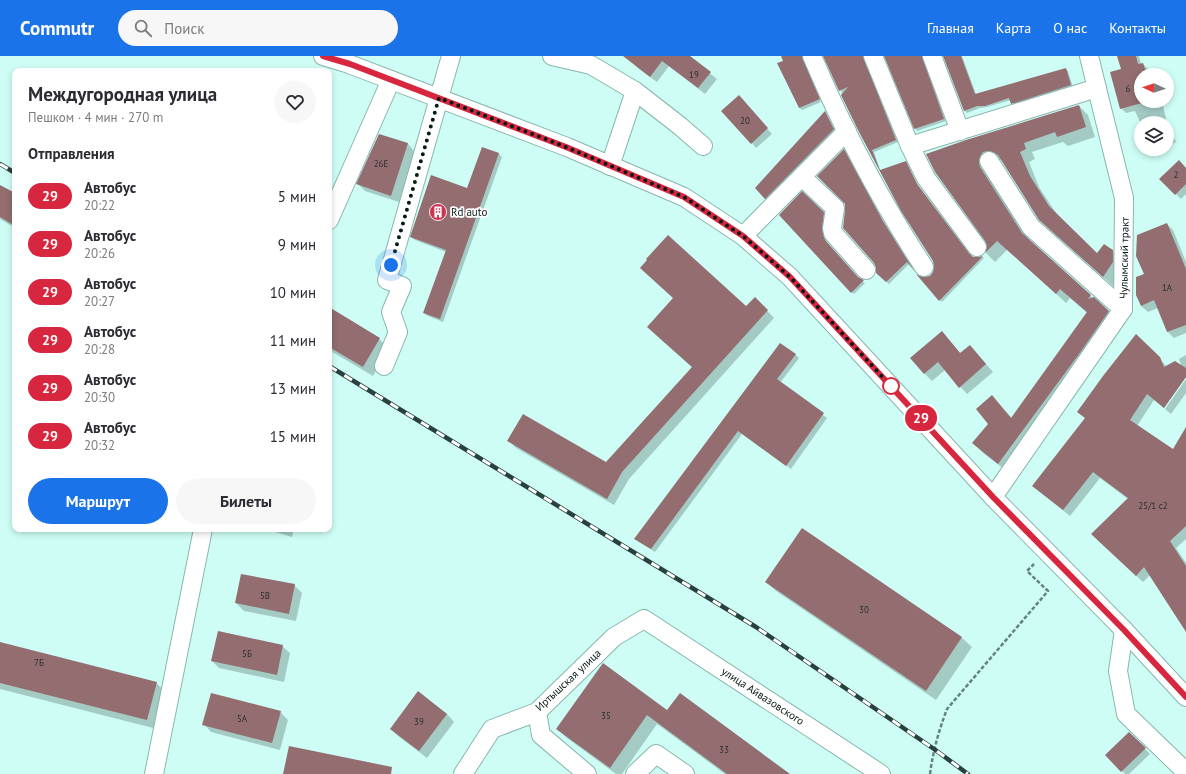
<!DOCTYPE html>
<html lang="ru">
<head>
<meta charset="utf-8">
<style>
	:root { --surface:#fff; --page:#f7f7f7; --text:#2b2b33; --muted:#7c7c81; --accent:#1a73e8 }
	body { margin:0; font-family:"PT Sans",sans-serif; background:var(--page); color:var(--text); height:100vh; display:flex; flex-direction:column; font-size:15px; white-space:nowrap }
	* { box-sizing:border-box; margin:0 }
	p { font-size:13px; color:var(--muted) }
	.icon { flex:none; width:22px; height:22px; fill:none; stroke:currentColor; stroke-width:2; stroke-linecap:round; stroke-linejoin:round }
	.map { position:relative; flex:1; overflow:hidden }
	.drawer { position:absolute; left:12px; top:12px; width:320px; height:464px; display:flex; flex-direction:column; background:var(--surface); border-radius:8px; box-shadow:0 2px 6px #0003 }
	.drawer>* { flex:none }
	.badge { padding:0 8px; border-radius:13px; font-size:14px; line-height:26px }
	.needle { width:26px; rotate:273deg }
	.tools { position:absolute; left:1134px; top:12px; display:grid; gap:8px }
	.tools a { display:grid; place-items:center; width:40px; height:40px; border-radius:50%; background:var(--surface); box-shadow:0 2px 6px #0003; font-size:20px }
	.you { position:absolute; width:20px; height:20px; margin:-10px; border:3px solid #fff; border-radius:50%; background:#1a73e8; box-shadow:0 0 0 6px #1a73e833 }
	.map>.badge { position:absolute; translate:-50% -50%; box-shadow:0 0 0 2px #fff }
	h2 { padding:0 16px; font-size:15px; line-height:36px }
	.round { display:grid; place-items:center; flex:none; width:42px; height:42px; border-radius:21px; background:var(--page) }
	.overview { display:flex; align-items:center; justify-content:space-between; height:68px; padding:0 16px }
	h1 { font-size:19px; font-weight:700; line-height:30px }
	.primary-button { display:flex; gap:8px; margin-top:auto; padding:8px 16px }
	.primary-button a { flex:1; height:46px; border-radius:24px; background:var(--accent); color:#fff; font-size:16px; font-weight:700; line-height:46px; text-align:center }
	.primary-button a+a { background:var(--page); color:var(--text) }
	ul { padding:0; list-style:none }
	li { display:flex; align-items:center; gap:12px; height:48px; padding:0 16px }
	li div { flex:1 }
	li b { display:block; font-size:15px }
	li em { font-style:normal }
	li .badge { min-width:44px; font-weight:700; text-align:center }
	header { display:flex; align-items:center; gap:24px; box-sizing:border-box; height:56px; padding:0 20px; background:var(--accent); color:#fff }
	header strong { font-size:19px }
	nav { display:flex; gap:22px; margin-inline-start:auto; font-size:14px }
	.search { width:280px; height:36px; background:var(--page); display:flex; align-items:center; gap:10px; box-sizing:border-box; padding:0 14px; border-radius:22px; color:var(--muted); font-size:15px }
	.map>svg:first-child { display:block }
	.shadow { fill:#0003 }
	.building { fill:#936d6f }
	.lines { fill:none; stroke-linecap:round; stroke-linejoin:round }
	.minor-casing { stroke:#88b6af; stroke-width:20 }
	.path { stroke:#63837e; stroke-width:2.5; stroke-dasharray:4 2; stroke-linecap:butt }
	.minor { stroke:#fff; stroke-width:18 }
	.rail-casing { stroke:#29413d; stroke-width:4.5 }
	.rail { stroke:#fff; stroke-width:3; stroke-dasharray:9; stroke-linecap:butt }
	.line-casing { stroke:#fff; stroke-width:9 }
	.line { stroke:#d7263d; stroke-width:6 }
	.walk { stroke:#081b18; stroke-width:4; stroke-dasharray:0 7.2 }
	.stop-dot { fill:#fff; stroke:#d7263d; stroke-width:2 }
	.labels { text-anchor:middle; dominant-baseline:central; stroke-width:3.5; stroke-linejoin:round; paint-order:stroke }
	.number-label { font-size:9px; fill:#2b302e }
	.poi-label { font-size:11px; fill:#081b18; stroke:#fff; text-anchor:start }
	.street-label { font-size:11px; fill:#081b18; stroke:#fff }
</style>
</head>
<body>
<header>
<strong>Commutr</strong>
<div class="search"><svg class="icon" aria-label="search" viewBox="0 0 24 24"><circle cx="10" cy="10" r="6"/><path d="M15 15l6 6"/></svg>Поиск</div>
<nav><a>Главная</a><a>Карта</a><a>О нас</a><a>Контакты</a></nav>
</header>
<div class="map">
<svg width="1186" height="718" viewBox="0 0 1186 718">
	<rect width="100%" height="100%" fill="#cefdf6"/>
	<g class="shadow">
		<polygon points="627,0 688,0 717,23 705,38 669,10 657,26 639,13"/>
		<polygon points="782,0 804,0 804,7 821,46 802,54 800,52 779,8 784,5"/>
		<polygon points="825,0 865,0 865,7 898,86 874,96 880,114 860,76"/>
		<polygon points="885,0 924,0 924,7 946,65 917,75 915,72"/>
		<polygon points="944,0 962,0 976,38 1066,13 1068,15 1073,31 1014,49 1011,44 987,51 980,52 967,57 965,55"/>
		<polygon points="1118,0 1139,0 1141,8 1143,8 1148,13 1150,19 1141,19 1141,45 1162,45 1167,67 1176,86 1167,90 1167,67 1141,68 1135,55 1126,57 1121,52 1122,14"/>
		<polygon points="227,14 228,15 208,15"/>
		<polygon points="743,45 772,78 756,92 752,87"/>
		<polygon points="1079,50 1088,59 1095,81 1068,90 1063,86 1032,96 1035,103 1029,106 1039,131 1058,160 1097,199 1112,195 1122,205 1122,216 1113,230 1050,174 1002,104 998,104 989,121 1030,185 1118,265 1008,416 983,397 973,387 990,368 992,341 1012,362 1087,257 1070,242 1066,247 1008,193 995,206 986,197 988,190 986,184 936,116"/>
		<polygon points="825,57 835,76 767,145 756,132"/>
		<polygon points="379,79 408,88 415,96 399,146 365,135 358,128"/>
		<polygon points="498,97 502,101 443,266 428,260 424,257 446,196 415,184 411,181 468,134"/>
		<polygon points="846,97 885,169 909,208 889,228 877,217 877,212 846,153"/>
		<polygon points="906,106 919,131 969,199 973,202 978,202 982,201 984,202 942,246 921,222 931,220 934,217 936,211"/>
		<polygon points="1186,113 1186,138 1181,143 1161,123"/>
		<polygon points="0,130 15,138 15,172 0,163"/>
		<polygon points="802,137 826,159 823,177 827,187 858,222 865,227 854,238 780,159"/>
		<polygon points="1167,168 1173,174 1186,206 1186,277 1174,282 1168,276 1158,252 1148,256 1141,250 1145,218"/>
		<polygon points="755,242 774,262 629,423 614,449 516,392 508,384 607,408 693,312 655,278 746,252"/>
		<polygon points="329,253 379,283 389,292 373,320 329,294"/>
		<polygon points="942,276 961,298 970,290 993,316 967,338 945,314 932,325 924,317"/>
		<polygon points="795,298 799,302 780,327 827,362 791,413 742,378 655,496 639,486 636,483"/>
		<polygon points="1186,299 1186,319 1164,352 1154,344 1137,370 1173,395 1186,373 1186,483 1176,492 1186,507 1186,574 1150,519 1143,526 1099,485 1128,443 1100,422 1070,460 1033,430 1159,302 1167,311 1182,311 1179,303"/>
		<polygon points="1186,323 1186,337 1171,358 1165,353"/>
		<polygon points="265,473 294,473 292,481"/>
		<polygon points="802,473 962,582 972,591 936,644 776,535 766,526"/>
		<polygon points="294,529 302,537 296,565 244,555 236,547"/>
		<polygon points="0,587 156,627 166,636 157,673 0,633"/>
		<polygon points="282,590 290,597 284,626 219,612 212,605"/>
		<polygon points="419,637 447,658 454,666 427,702 398,680 391,673"/>
		<polygon points="668,655 788,718 725,718 657,668 622,718 616,718 567,682 557,673"/>
		<polygon points="280,656 288,664 280,694 211,676 204,668"/>
		<polygon points="1129,677 1150,698 1129,718 1125,718 1107,699"/>
	</g>
	<g class="building">
		<polygon points="623,0 690,0 711,16 698,32 662,5 650,21"/>
		<polygon points="781,0 802,0 820,43 799,52 777,7 783,5"/>
		<polygon points="823,0 863,0 896,84 872,94 880,114 906,105 917,128 969,197 973,201 978,201 983,200 939,245 916,218 920,220 924,221 930,220 933,216 934,211 933,205 901,155 859,76 841,39 848,31 839,35"/>
		<polygon points="884,0 922,0 944,63 914,73"/>
		<polygon points="943,0 961,0 975,38 1066,12 1071,29 1011,48 1009,42 985,50 977,50 964,55"/>
		<polygon points="1117,0 1136,0 1138,8 1143,7 1147,19 1141,19 1141,45 1149,45 1120,53 1110,16 1121,13"/>
		<polygon points="739,39 768,72 751,88 721,55"/>
		<polygon points="1079,49 1086,71 1057,81 1055,76 1024,87 1026,93 1020,96 1030,120 1049,150 1097,197 1104,188 1113,194 1113,206 1103,221 1039,164 998,99 993,96 988,95 983,96 980,101 979,106 980,111 1022,177 1091,239 1088,243 1094,241 1109,255 1079,298 998,408 972,387 988,368 976,353 992,339 1011,362 1087,256 1060,233 1056,238 997,185 985,197 987,190 985,185 935,116 926,98 966,84"/>
		<polygon points="825,55 834,73 765,143 755,132"/>
		<polygon points="379,78 408,87 391,140 356,128"/>
		<polygon points="482,91 499,97 440,263 423,257 446,194 410,181 431,119 467,132"/>
		<polygon points="844,93 883,165 915,216 907,206 886,226 876,217 876,212 874,207 843,172 845,154 845,148 817,120"/>
		<polygon points="1179,104 1186,112 1186,128 1175,139 1159,123"/>
		<polygon points="0,129 15,137 15,170 0,161"/>
		<polygon points="802,135 824,156 822,174 825,184 858,221 864,224 851,237 779,159"/>
		<polygon points="1167,167 1186,213 1186,269 1167,276 1154,244 1141,250 1136,239 1136,221 1144,218 1136,200 1137,179"/>
		<polygon points="668,179 746,250 755,241 768,254 622,416 607,443 507,385 523,358 606,406 692,311 647,271 673,242 640,212 647,204 646,203"/>
		<polygon points="329,251 380,282 363,311 329,291"/>
		<polygon points="942,275 960,297 970,289 986,308 959,332 938,306 924,318 910,302"/>
		<polygon points="1136,278 1160,301 1164,311 1175,305 1186,312 1186,321 1164,352 1147,338 1130,364 1173,393 1186,371 1186,470 1170,485 1186,510 1186,576 1144,511 1136,520 1091,478 1128,442 1093,416 1063,454 1032,430 1085,362 1077,356 1103,320"/>
		<polygon points="780,287 796,298 777,323 824,357 786,410 738,375 651,493 634,483"/>
		<polygon points="802,472 962,581 926,635 765,526"/>
		<polygon points="241,518 295,528 289,558 235,547"/>
		<polygon points="218,575 283,589 277,619 211,605"/>
		<polygon points="0,586 157,626 147,664 0,627"/>
		<polygon points="603,607 667,654 680,637 790,718 727,718 647,659 610,712 556,673"/>
		<polygon points="418,635 447,658 419,695 390,673"/>
		<polygon points="211,637 281,655 272,687 202,669"/>
		<polygon points="1129,676 1146,692 1121,716 1105,699"/>
		<polygon points="289,690 392,711 391,718 283,718"/>
	</g>
	<g class="lines">
		<g class="minor-casing">
			<g id="minor">
				<polyline points="323,0 349,8 567,91 684,141 743,180 790,221 993,441 1124,574 1186,641"/>
				<polyline points="552,0 591,9 635,35 680,70 703,90"/>
				<path d="M812,0C843,73 880,144 924,211"/>
				<polyline points="873,0 910,90"/>
				<polyline points="932,0 960,75"/>
				<polyline points="989,105 1031,171 1123,253"/>
				<polyline points="610,110 635,35"/>
				<polyline points="802,121 835,152 832,172 833,177 866,214"/>
				<polyline points="329,164 391,24"/>
				<polyline points="743,180 847,75"/>
				<polyline points="977,191 926,122 910,90 1097,32"/>
				<polyline points="384,310 398,276 391,256 402,230 387,224 451,0"/>
				<polyline points="993,441 1123,253 1124,142 1089,0"/>
				<polyline points="1124,574 1118,615 1126,658 1186,716"/>
				<polyline points="537,656 541,679 587,718"/>
				<polyline points="154,718 203,473"/>
				<polyline points="463,718 492,673 537,656 614,581 644,563 881,718"/>
				<polyline points="635,718 656,698 685,718"/>
			</g>
		</g>
		<path class="path" d="M930,718C933,695 939,674 947,653L1048,535L1027,515L1034,508"/>
		<use href="#minor" class="minor"/>
		<g class="rail-casing">
			<g id="rail">
				<polyline points="0,108 15,117"/>
				<polyline points="329,310 756,571 934,693 968,718"/>
			</g>
		</g>
		<use href="#rail" class="rail"/>
	</g>
	<g class="lines">
		<g class="line-casing">
			<polyline id="line" points="323,0 350,8 566,91 684,141 743,180 790,221 993,441 1124,574 1186,641"/>
		</g>
		<use href="#line" class="line"/>
		<polyline class="walk" points="391,209 439,42 566,91 684,141 743,180 790,221 891,330"/>
	</g>
	<defs>
		<g id="building-disc" transform="scale(0.9)"><circle r="9.5" fill="#c73752" stroke="#fff"/><path d="M-4-6H4V6H1V3H-1V6H-4ZM-2.5-4.3h1.7v1.8h-1.7ZM.8-4.3h1.7v1.8H.8ZM-2.5-1h1.7V.8h-1.7ZM.8-1h1.7V.8H.8Z" fill="#fff"/></g>
	</defs>
	<g fill-rule="evenodd">
		<use href="#building-disc" x="438" y="156"/>
	</g>
	<circle class="stop-dot" cx="891" cy="330" r="8"/>
	<g class="labels">
		<g class="number-label">
			<text x="694" y="18">19</text>
			<text x="1128" y="32">6</text>
			<text x="745" y="64">20</text>
			<text x="381" y="107">26Е</text>
			<text x="1176" y="118">2</text>
			<text x="1167" y="231">1А</text>
			<text x="1153" y="449">25/1 с2</text>
			<text x="265" y="539">5В</text>
			<text x="864" y="553">30</text>
			<text x="247" y="597">5Б</text>
			<text x="39" y="606">7Б</text>
			<text x="606" y="659">35</text>
			<text x="242" y="662">5А</text>
			<text x="419" y="665">39</text>
			<text x="724" y="693">33</text>
		</g>
		<g class="poi-label">
			<text x="451" y="156">Rd auto</text>
		</g>
		<g class="street-label">
			<text transform="translate(1124 202) rotate(-89)">Чулымский тракт</text>
			<text transform="translate(568 624) rotate(-43)">Иртышская улица</text>
			<text transform="translate(763 640) rotate(33)">улица Айвазовского</text>
		</g>
	</g>
</svg>
<div class="tools">
<a><svg class="needle" viewBox="-14 -14 28 28"><path d="M0-13l5 13h-10z" fill="#e53935"/><path d="M0 13l5-13h-10z" fill="#7c7c81"/></svg></a>
<a><svg class="icon" aria-label="layers" viewBox="0 0 24 24"><path d="M12 4l9 5-9 5-9-5zM3 14l9 5 9-5"/></svg></a>
</div>
<div class="you" style="left:391px;top:209px"></div>
<b class="badge" style="left:921px;top:362px;background:#d7263d;color:#fff">29</b>
<section class="drawer">
<div class="overview"><div><h1>Междугородная улица</h1><p>Пешком · 4 мин · 270 m</p></div><a class="round"><svg class="icon" aria-label="heart" viewBox="0 0 24 24"><path d="M12 20l-8-8c-3-5 5-10 8-4 3-6 11-1 8 4z"/></svg></a></div>
<h2>Отправления</h2>
<ul>
<li><span class="badge" style="background:#d7263d;color:#fff">29</span><div><b>Автобус</b><p>20:22</p></div><em>5 мин</em></li>
<li><span class="badge" style="background:#d7263d;color:#fff">29</span><div><b>Автобус</b><p>20:26</p></div><em>9 мин</em></li>
<li><span class="badge" style="background:#d7263d;color:#fff">29</span><div><b>Автобус</b><p>20:27</p></div><em>10 мин</em></li>
<li><span class="badge" style="background:#d7263d;color:#fff">29</span><div><b>Автобус</b><p>20:28</p></div><em>11 мин</em></li>
<li><span class="badge" style="background:#d7263d;color:#fff">29</span><div><b>Автобус</b><p>20:30</p></div><em>13 мин</em></li>
<li><span class="badge" style="background:#d7263d;color:#fff">29</span><div><b>Автобус</b><p>20:32</p></div><em>15 мин</em></li>
</ul>
<div class="primary-button"><a>Маршрут</a><a>Билеты</a></div>
</section>
</div>
</body>
</html>
